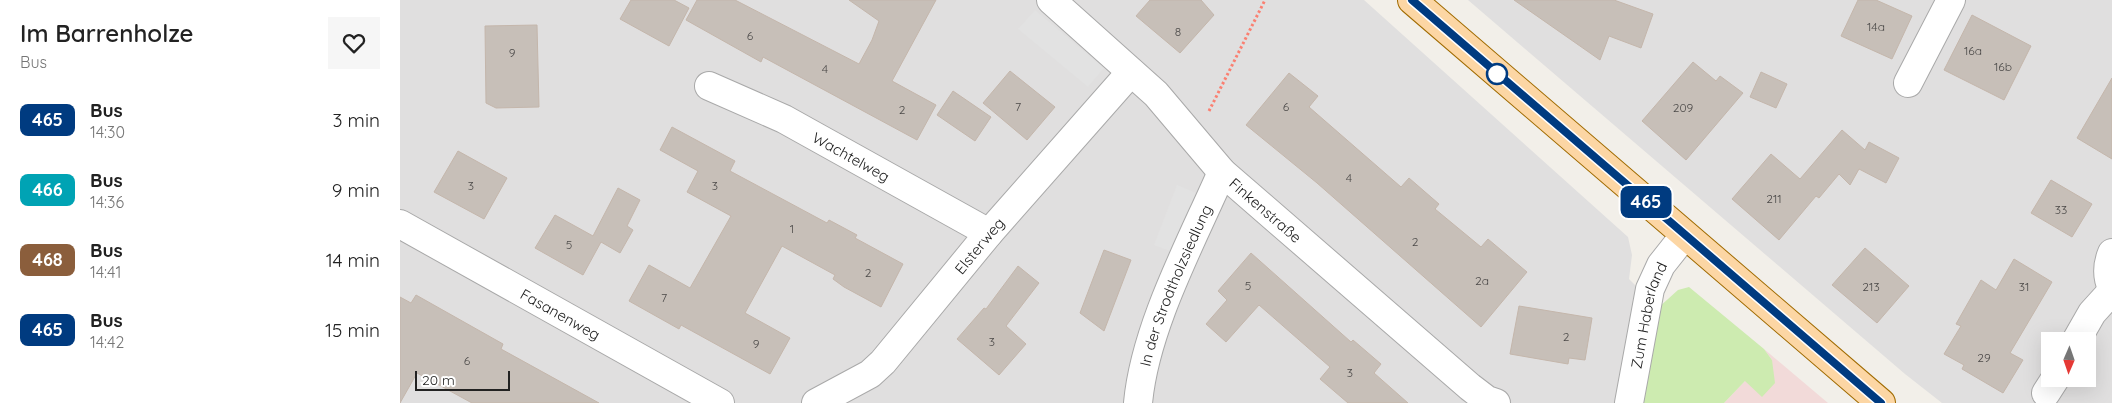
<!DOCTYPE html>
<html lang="en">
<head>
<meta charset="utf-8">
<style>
	:root { --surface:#fff; --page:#f6f6f6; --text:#222; --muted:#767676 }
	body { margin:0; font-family:Quicksand,sans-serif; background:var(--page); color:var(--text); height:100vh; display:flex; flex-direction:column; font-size:19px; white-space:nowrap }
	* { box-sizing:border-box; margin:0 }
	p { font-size:16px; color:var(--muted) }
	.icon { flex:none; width:28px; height:28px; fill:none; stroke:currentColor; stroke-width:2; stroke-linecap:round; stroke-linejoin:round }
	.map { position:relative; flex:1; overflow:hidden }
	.panel { display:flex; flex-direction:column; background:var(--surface); width:400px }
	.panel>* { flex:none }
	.badge { padding:0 10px; border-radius:8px; font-size:18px; line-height:32px }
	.needle { width:32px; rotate:182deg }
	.buttons { position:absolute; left:1641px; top:332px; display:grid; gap:10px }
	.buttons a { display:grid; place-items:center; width:55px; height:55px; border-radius:0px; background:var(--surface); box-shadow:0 5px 20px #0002; font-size:25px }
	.scale { position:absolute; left:15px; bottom:12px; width:95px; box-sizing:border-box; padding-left:5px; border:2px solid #222; border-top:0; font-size:14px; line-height:18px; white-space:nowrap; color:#222; -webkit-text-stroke:4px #fff; paint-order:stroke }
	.map>.badge { position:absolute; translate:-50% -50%; box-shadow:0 0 0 2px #fff }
	.round { display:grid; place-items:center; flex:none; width:52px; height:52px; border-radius:0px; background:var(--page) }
	.summary { display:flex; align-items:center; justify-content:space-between; height:85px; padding:0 20px }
	h1 { font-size:24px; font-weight:600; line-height:38px }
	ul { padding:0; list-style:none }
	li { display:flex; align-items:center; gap:15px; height:70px; padding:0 20px }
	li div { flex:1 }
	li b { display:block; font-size:19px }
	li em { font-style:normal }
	li .badge { min-width:55px; font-weight:700; text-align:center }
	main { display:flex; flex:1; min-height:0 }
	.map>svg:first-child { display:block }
	.residential { fill:#e0dfdf; fill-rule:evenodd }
	.commercial { fill:#f2dad9 }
	.grass { fill:#cdebb0 }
	.parking { fill:#e2e2e2 }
	.building { fill:#c7bfb8; stroke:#c4b6ab }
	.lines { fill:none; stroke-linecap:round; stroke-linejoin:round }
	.minor-casing { stroke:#a9a9a9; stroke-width:30 }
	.major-casing { stroke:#a06b00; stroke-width:30 }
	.path { stroke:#fa8072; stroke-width:3; stroke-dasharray:2.5 2.5; stroke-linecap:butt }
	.minor { stroke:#fff; stroke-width:28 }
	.major { stroke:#fcd6a4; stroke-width:28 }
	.line-casing { stroke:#fff; stroke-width:11 }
	.line { stroke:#003b80; stroke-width:8 }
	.stop-dot { fill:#fff; stroke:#003b80; stroke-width:2.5 }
	.labels { text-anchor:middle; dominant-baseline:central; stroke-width:4; stroke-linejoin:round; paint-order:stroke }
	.number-label { font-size:12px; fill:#4b4948 }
	.street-label { font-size:15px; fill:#222; stroke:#fff }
</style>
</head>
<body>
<main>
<section class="panel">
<div class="summary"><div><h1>Im Barrenholze</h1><p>Bus</p></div><a class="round"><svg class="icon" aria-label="heart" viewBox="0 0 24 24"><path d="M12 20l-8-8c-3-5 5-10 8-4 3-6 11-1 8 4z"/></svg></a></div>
<ul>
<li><span class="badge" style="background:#003b80;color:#fff">465</span><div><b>Bus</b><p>14:30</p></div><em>3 min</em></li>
<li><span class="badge" style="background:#00a3b4;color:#fff">466</span><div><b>Bus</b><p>14:36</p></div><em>9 min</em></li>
<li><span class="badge" style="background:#8b5e3c;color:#fff">468</span><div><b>Bus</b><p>14:41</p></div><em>14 min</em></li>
<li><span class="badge" style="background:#003b80;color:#fff">465</span><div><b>Bus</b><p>14:42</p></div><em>15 min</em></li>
</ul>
</section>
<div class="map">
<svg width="1712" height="403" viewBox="0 0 1712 403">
	<rect width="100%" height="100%" fill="#f2efe9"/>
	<g class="residential">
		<polygon points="0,0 964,0 1228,237 1232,255 1229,279 1258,308 1243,403 0,403"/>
		<path d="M1068,0H1712V403H1542L1505,374ZM1650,341H1688V379H1650Z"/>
	</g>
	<polygon class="commercial" points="1364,349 1428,403 1324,403 1345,381 1372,360"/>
	<polygon class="grass" points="1289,287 1364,349 1372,360 1375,383 1362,397 1345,381 1324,403 1243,403 1258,308 1278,290"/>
	<g class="parking">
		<polygon points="635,10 704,68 688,87 618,29"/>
		<polygon points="777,185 796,193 773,252 754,245"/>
	</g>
	<g class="building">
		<polygon points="231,0 274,0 289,8 269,46 220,19"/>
		<polygon points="297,0 335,0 459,64 472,40 479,21 449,0 536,0 492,81 536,105 517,140 363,57 361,62 286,20"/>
		<polygon points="750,0 801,0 814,15 780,53 736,16"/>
		<polygon points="1114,0 1214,0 1253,14 1241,48 1209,36 1200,60"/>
		<polygon points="1458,0 1476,0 1512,16 1492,59 1441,36"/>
		<polygon points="1572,15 1631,46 1604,100 1544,70"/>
		<polygon points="137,25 139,107 96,108 86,103 85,26"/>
		<polygon points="1293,62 1316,81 1320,76 1343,93 1286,160 1242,121"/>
		<polygon points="610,71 655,107 627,140 583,103"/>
		<polygon points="1361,72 1387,84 1376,108 1350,97"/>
		<polygon points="889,73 918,96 909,107 1001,187 1009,178 1039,204 1035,209 1081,247 1088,239 1127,272 1081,327 917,183 846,125"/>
		<polygon points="1712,78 1712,159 1677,138"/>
		<polygon points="553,91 591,117 575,141 537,115"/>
		<polygon points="272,127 335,161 330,171 427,223 429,220 444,228 457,235 455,238 503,264 481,307 444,287 433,279 435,275 382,246 345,313 390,338 370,374 281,325 279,329 229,301 249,265 290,288 331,216 287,192 298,171 260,150"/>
		<polygon points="1442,130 1465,150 1469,142 1499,158 1486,183 1459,169 1450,185 1439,174 1419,198 1416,196 1379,240 1332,199 1371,154 1400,179"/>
		<polygon points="58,151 107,178 84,219 34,192"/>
		<polygon points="1651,180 1692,204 1672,237 1631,213"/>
		<polygon points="218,188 240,200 227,226 233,230 220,253 201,242 183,275 135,248 155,215 193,236"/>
		<polygon points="1465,248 1509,286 1477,323 1432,285"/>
		<polygon points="704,250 731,260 704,331 680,313"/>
		<polygon points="851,253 951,342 953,340 981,364 974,373 1008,403 948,403 920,379 930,367 859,305 826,342 806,324 827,300 818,291"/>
		<polygon points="1614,259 1652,282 1610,353 1623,360 1603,393 1562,369 1564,365 1544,354 1561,326 1556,324 1581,280 1596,290"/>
		<polygon points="618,266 639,283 606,326 626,344 599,375 557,339 584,308 586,309"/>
		<polygon points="16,295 103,344 101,349 199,403 72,403 17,373 0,403 0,297 11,303"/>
		<polygon points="1119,306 1192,318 1185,360 1169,358 1168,364 1110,354"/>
	</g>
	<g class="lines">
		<g class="minor-casing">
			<g id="minor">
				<path id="s1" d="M651,0L756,94L822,172L1070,387L1087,400L1096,403"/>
				<polyline points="1508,83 1551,0"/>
				<path id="s2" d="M309,86L384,119L589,233"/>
				<path id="s3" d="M0,224L320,403"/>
				<path d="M1712,253C1707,265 1707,277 1712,288"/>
				<polyline points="1676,341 1692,313 1712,291"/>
				<polyline points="1646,393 1655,379"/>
				<path id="s4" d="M416,403L470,374L483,362L589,233L731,72"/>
				<path id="s5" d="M738,403C745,327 791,243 822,172"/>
				<path id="s6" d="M1229,403L1250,289L1261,265L1284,236"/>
			</g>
		</g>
		<g class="major-casing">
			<polyline id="major" points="1012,0 1481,403"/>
		</g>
		<polyline class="path" points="809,111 865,0"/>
		<use href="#minor" class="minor"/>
		<use href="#major" class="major"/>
	</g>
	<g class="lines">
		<g class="line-casing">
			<polyline id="line" points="1012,0 1481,403"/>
		</g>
		<use href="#line" class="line"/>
	</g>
	<circle class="stop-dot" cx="1097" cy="74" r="10"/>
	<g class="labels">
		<g class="number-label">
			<text x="1476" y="26">14a</text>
			<text x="778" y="31">8</text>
			<text x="350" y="35">6</text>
			<text x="1573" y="50">16a</text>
			<text x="112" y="52">9</text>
			<text x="1603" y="66">16b</text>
			<text x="425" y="68">4</text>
			<text x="618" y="106">7</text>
			<text x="886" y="106">6</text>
			<text x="1283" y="107">209</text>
			<text x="502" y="109">2</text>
			<text x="949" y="177">4</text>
			<text x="71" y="185">3</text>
			<text x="315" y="185">3</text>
			<text x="1374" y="198">211</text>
			<text x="1661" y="209">33</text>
			<text x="392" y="228">1</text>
			<text x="1015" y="241">2</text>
			<text x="169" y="244">5</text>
			<text x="468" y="272">2</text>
			<text x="1082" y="280">2a</text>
			<text x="848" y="285">5</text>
			<text x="1471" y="286">213</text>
			<text x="1624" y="286">31</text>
			<text x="264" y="297">7</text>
			<text x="1166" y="336">2</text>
			<text x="592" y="341">3</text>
			<text x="356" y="343">9</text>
			<text x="1584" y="357">29</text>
			<text x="67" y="360">6</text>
			<text x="950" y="372">3</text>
		</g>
		<g class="street-label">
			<text stroke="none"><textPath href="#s2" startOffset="159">Wachtelweg</textPath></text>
			<text stroke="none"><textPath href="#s1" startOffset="301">Finkenstraße</textPath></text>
			<text stroke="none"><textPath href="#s4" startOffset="230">Elsterweg</textPath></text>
			<text stroke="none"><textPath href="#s5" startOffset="124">In der Strodtholzsiedlung</textPath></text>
			<text stroke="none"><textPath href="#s3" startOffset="184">Fasanenweg</textPath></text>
			<text stroke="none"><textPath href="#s6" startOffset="90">Zum Haberland</textPath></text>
		</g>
	</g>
</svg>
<div class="buttons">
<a><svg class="needle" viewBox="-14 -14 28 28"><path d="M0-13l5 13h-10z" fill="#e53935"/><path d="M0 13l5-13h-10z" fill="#767676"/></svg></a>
</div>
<div class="scale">20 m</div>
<b class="badge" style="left:1246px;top:202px;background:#003b80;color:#fff">465</b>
</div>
</main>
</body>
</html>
